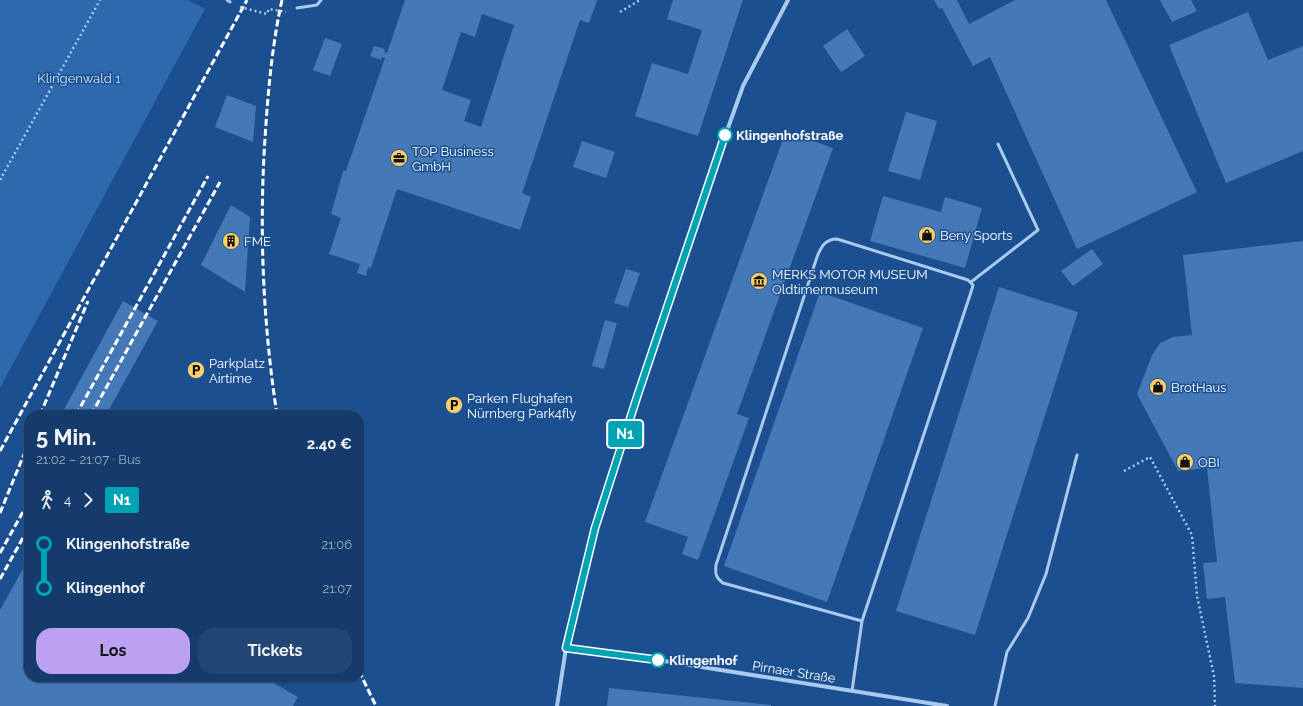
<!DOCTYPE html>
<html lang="de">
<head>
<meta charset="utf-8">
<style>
	:root { --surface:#143b6b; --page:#214673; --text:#f1f3f6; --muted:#9dadc1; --line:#33557e; --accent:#bca0f2 }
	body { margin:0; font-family:Raleway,sans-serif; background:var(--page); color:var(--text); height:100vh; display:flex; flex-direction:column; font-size:15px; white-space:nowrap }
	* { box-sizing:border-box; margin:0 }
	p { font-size:13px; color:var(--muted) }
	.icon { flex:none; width:22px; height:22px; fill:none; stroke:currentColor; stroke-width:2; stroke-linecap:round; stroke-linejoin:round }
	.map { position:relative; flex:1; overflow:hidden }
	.drawer { position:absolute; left:24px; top:410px; width:340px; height:272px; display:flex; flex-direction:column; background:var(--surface); border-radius:16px; box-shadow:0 1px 3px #0004,0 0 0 1px var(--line) }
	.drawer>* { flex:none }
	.badge { padding:0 8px; border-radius:3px; font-size:14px; line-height:26px }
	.map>.badge { position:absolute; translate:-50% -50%; box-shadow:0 0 0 2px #fff }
	.legs { display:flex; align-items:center; gap:6px; height:44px; padding:0 12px; font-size:13px }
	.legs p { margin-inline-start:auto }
	.headline { display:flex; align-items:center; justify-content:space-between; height:68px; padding:0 12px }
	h1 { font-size:22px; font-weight:700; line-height:30px }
	.button { display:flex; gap:8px; margin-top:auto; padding:8px 12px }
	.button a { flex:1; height:46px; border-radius:16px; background:var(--accent); color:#111; font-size:16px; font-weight:700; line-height:46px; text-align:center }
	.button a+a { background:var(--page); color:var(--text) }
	ul { padding:0 12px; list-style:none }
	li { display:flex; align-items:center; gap:14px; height:44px; font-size:15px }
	li i { display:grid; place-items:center; width:6px; height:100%; margin:0 5px; background:currentColor }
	li i::after { content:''; width:10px; height:10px; margin:-5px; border:3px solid; border-radius:50%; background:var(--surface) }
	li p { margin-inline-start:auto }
	li:first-child i { background:linear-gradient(#0000 50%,currentColor 0) }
	li:last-child i { background:linear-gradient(currentColor 50%,#0000 0) }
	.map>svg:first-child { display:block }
	.green { fill:#2e69ad }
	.building { fill:#4478b7; fill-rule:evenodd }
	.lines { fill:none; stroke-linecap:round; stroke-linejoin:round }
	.path { stroke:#a9c9ee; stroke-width:2.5; stroke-dasharray:2 3; stroke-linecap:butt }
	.lane { stroke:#a9c9ee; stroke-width:3 }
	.street { stroke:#a9c9ee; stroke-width:4 }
	.rail { stroke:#fff; stroke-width:3; stroke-dasharray:7 3; stroke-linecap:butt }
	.line-1-casing { stroke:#fff; stroke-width:9 }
	.line-1 { stroke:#00a3b4; stroke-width:6 }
	.stop-1-dot { fill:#fff; stroke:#00a3b4; stroke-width:2 }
	.labels { text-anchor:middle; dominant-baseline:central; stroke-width:3; stroke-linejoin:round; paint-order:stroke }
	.park-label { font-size:13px; fill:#cfe3fa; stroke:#1b4f8f }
	.stop-label { font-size:13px; font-weight:bold; fill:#fff; stroke:#1b4f8f; text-anchor:start }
	.poi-label { font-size:13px; fill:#fff; stroke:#1b4f8f; text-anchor:start }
	.street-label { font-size:13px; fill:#fff; stroke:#1b4f8f }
</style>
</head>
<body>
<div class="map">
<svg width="1303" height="706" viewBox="0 0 1303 706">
	<rect width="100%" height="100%" fill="#1b4f8f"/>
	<polygon class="green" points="0,0 187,0 205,9 0,388"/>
	<g class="building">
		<path d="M405,0H597L589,23L580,20L522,193L531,197L520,230L397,189L371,268L368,267L366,276L357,273L360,264L329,254L341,218L331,214L343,171H346L385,58L382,57L381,60L370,56L374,46L385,49L384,52L387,53ZM482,14L514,25L481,127L464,121L471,100L442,90L461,32L475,37Z"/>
		<polygon points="673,0 743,0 698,136 635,116 652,63 688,74 702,30 667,19"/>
		<polygon points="934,0 957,0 969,24 1015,0 1106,0 1197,192 1077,249 990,57 973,66 942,8 939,9"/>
		<polygon points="1160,0 1191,0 1197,11 1172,22"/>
		<polygon points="1248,12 1268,60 1303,46 1303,151 1226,183 1169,45"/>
		<polygon points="847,29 865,56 841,72 823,46"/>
		<polygon points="325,38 342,44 330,76 313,70"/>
		<polygon points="227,95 256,106 253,142 215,127"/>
		<polygon points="906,112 937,121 920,180 888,171"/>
		<polygon points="786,131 833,148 737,414 749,418 698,560 682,554 688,537 645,522"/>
		<polygon points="582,141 615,152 606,178 573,167"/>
		<polygon points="883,196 941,212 945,197 982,208 965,268 870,241"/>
		<polygon points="231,205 250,217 245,292 201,265"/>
		<polygon points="1303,241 1303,688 1235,683 1225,597 1207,599 1203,563 1217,562 1207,468 1178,471 1137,394 1152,355 1160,343 1173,337 1192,335 1183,255"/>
		<polygon points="1092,249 1103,264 1073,286 1061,271"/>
		<polygon points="626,269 640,273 628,307 614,303"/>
		<polygon points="999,287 1078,312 975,635 896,611"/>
		<polygon points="820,292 923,328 827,602 724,566"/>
		<polygon points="123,301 158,321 106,415 61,415"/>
		<polygon points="605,320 617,323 604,369 592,366"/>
		<polygon points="29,558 29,677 263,677 298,697 293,706 0,706 0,610"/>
		<polygon points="609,688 771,705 771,706 607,706"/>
	</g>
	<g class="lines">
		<g class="path">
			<polyline points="240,7 267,14 269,9 286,12"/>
			<polyline points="620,12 640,0"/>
			<polyline points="0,180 100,0"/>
			<polyline points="1124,471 1150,457 1192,535 1197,596 1214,676 1215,706"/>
		</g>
		<g class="lane">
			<polyline points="227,0 230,2"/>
			<polyline points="297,8 317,5 321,0"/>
			<polyline points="971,282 1038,230 998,144"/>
			<path d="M852,691L862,621L972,289L973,285L968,280L837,239C825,239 821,247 817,257L716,565C715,574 716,578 723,583L862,621"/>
			<polyline points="995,706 1007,652 1028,618 1046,574 1077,455"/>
		</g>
		<g class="street">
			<polyline points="566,648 658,660 947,706"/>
			<polyline points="557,706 566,648 595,528 637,397 713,170 743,86 788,0"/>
		</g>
		<g class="rail">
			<polyline points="40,415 88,301"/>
			<polyline points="76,415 208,176"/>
			<polyline points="91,415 220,182"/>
			<path d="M277,415C263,323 259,231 265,138C268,92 272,45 282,0"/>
			<polyline points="0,451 247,0"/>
			<polyline points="0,513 29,442"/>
			<polyline points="0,553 29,501"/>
			<polyline points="0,579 29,527"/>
			<polyline points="359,671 376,706"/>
		</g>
	</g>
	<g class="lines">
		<g class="line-1-casing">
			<polyline id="line-1" points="658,660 566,648 595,528 637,397 725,135"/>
		</g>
		<use href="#line-1" class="line-1"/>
	</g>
	<defs>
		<g id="office-disc" transform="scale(0.9)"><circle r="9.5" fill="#ffd166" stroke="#1b4f8f"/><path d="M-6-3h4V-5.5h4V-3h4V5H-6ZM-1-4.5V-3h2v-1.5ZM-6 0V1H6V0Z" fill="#111"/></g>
		<g id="shop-disc" transform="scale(0.9)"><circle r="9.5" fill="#ffd166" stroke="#1b4f8f"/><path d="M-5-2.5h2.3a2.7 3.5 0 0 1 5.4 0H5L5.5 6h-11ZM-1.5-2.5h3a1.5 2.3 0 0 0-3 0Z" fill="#111"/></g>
		<g id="building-disc" transform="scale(0.9)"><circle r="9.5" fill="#ffd166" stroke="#1b4f8f"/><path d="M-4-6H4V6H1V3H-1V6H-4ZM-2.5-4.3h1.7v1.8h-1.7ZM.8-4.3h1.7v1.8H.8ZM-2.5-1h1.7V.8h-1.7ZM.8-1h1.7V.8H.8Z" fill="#111"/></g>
		<g id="museum-disc" transform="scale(0.9)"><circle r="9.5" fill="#ffd166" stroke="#1b4f8f"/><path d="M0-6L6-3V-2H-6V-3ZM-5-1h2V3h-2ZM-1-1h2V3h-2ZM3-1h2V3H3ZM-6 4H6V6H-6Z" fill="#111"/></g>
		<g id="parking-disc" transform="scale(0.9)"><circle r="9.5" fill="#ffd166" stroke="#1b4f8f"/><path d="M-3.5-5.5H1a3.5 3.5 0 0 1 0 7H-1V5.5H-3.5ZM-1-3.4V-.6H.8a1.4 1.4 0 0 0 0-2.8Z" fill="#111"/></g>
	</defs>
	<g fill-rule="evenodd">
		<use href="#office-disc" x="399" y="158"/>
		<use href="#shop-disc" x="927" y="235"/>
		<use href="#building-disc" x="231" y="241"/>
		<use href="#museum-disc" x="759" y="281"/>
		<use href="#parking-disc" x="196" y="370"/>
		<use href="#shop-disc" x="1158" y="387"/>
		<use href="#parking-disc" x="454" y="405"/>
		<use href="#shop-disc" x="1185" y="462"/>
	</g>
	<g class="stop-1-dot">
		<circle cx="725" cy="135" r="7"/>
		<circle cx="658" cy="660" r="7"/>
	</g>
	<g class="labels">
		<g class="park-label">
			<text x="79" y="78">Klingenwald 1</text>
		</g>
		<g class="stop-label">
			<text x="736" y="135">Klingenhofstraße</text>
			<text x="669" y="660">Klingenhof</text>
		</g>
		<g class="poi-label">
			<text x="412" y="151">TOP Business<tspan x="412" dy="15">GmbH</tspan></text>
			<text x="940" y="235">Beny Sports</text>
			<text x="244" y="241">FME</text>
			<text x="772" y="274">MERKS MOTOR MUSEUM<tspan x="772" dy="15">Oldtimermuseum</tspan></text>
			<text x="209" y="363">Parkplatz<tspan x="209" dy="15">Airtime</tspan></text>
			<text x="1171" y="387">BrotHaus</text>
			<text x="467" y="398">Parken Flughafen<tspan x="467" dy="15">Nürnberg Park4fly</tspan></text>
			<text x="1198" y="462">OBI</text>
		</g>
		<g class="street-label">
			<text transform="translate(794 672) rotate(9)">Pirnaer Straße</text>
		</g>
	</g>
</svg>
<b class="badge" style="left:625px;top:434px;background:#00a3b4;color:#fff">N1</b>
<section class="drawer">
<div class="headline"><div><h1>5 Min.</h1><p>21:02 – 21:07 · Bus</p></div><b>2.40 €</b></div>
<div class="legs"><svg class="icon" aria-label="walk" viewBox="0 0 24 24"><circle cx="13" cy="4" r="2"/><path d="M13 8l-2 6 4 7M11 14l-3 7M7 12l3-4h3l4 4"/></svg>4<svg class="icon" aria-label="forward" viewBox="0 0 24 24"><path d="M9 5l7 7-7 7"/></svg><b class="badge" style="background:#00a3b4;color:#fff">N1</b></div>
<ul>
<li><i style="color:#00a3b4"></i><b>Klingenhofstraße</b><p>21:06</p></li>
<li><i style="color:#00a3b4"></i><b>Klingenhof</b><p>21:07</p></li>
</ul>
<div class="button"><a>Los</a><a>Tickets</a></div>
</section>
</div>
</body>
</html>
